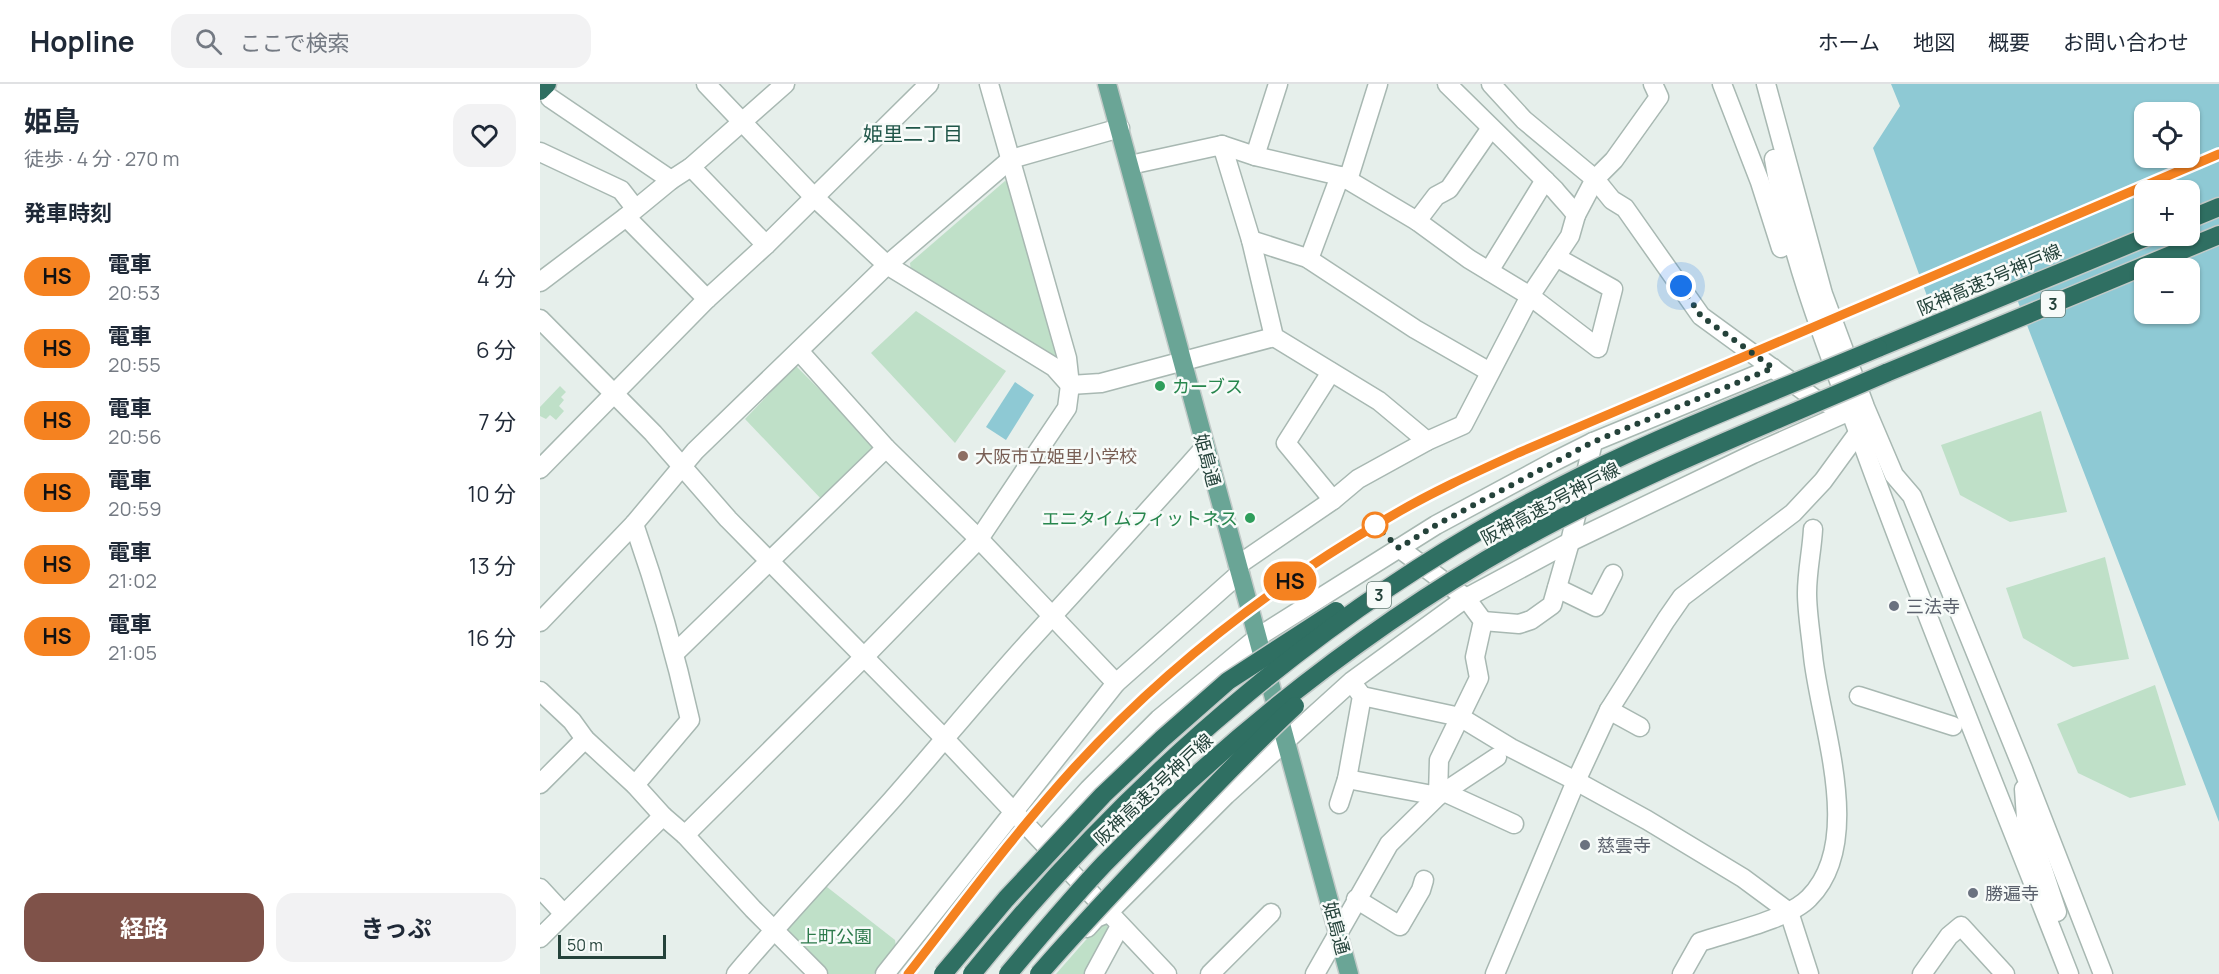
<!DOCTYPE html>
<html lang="ja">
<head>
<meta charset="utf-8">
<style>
	:root { --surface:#fff; --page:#f2f2f3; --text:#1f2937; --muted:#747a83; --line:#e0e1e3; --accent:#7f5249 }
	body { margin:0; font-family:Manrope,"Noto Sans JP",sans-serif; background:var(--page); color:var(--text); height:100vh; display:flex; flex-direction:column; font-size:22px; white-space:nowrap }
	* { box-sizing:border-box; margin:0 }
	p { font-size:20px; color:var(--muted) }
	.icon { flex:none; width:33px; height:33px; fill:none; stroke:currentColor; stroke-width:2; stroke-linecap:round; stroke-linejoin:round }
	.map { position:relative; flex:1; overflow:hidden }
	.drawer { display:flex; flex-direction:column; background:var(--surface); width:540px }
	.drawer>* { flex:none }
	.badge { padding:0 12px; border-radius:20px; font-size:21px; line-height:39px }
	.tools { position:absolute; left:1594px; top:18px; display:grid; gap:12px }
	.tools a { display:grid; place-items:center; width:66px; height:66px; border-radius:12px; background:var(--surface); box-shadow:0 2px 4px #0004; font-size:30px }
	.scale { position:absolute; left:18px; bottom:15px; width:108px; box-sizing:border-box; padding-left:6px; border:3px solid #24423a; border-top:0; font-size:16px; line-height:21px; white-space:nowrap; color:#24423a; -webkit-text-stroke:4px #f7fbf9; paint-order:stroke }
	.you { position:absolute; width:30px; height:30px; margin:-15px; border:4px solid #fff; border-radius:50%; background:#1a73e8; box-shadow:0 0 0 9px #1a73e833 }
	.map>.badge { position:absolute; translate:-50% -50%; box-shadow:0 0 0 3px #fff }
	h2 { padding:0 24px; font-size:22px; line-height:54px }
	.round { display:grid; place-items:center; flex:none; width:63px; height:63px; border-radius:18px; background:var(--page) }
	.head { display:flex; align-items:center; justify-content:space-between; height:102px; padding:0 24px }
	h1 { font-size:28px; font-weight:700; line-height:45px }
	.action { display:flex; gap:12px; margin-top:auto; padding:12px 24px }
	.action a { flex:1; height:69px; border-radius:18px; background:var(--accent); color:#fff; font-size:24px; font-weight:700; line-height:69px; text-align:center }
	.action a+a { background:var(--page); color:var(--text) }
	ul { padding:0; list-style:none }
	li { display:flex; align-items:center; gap:18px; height:72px; padding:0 24px }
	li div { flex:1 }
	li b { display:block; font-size:22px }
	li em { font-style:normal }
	li .badge { min-width:66px; font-weight:700; text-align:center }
	header { display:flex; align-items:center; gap:36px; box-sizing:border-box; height:84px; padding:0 30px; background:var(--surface); border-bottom:2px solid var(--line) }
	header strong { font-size:28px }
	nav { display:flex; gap:33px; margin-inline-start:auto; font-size:21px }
	.search { width:420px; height:54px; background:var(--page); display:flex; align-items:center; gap:15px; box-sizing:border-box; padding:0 21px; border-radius:18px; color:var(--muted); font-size:22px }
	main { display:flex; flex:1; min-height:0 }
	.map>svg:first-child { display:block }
	.green { fill:#bfe0c8 }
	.water { fill:#8ec9d4; fill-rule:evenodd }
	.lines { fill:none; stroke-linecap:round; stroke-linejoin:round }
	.minor-casing { stroke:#a8b8b2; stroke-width:21 }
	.major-casing { stroke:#c2cac8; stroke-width:21 }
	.highway-casing { stroke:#c2cac8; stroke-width:21 }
	.minor { stroke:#fff; stroke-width:18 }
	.major { stroke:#6aa596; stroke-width:18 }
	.highway { stroke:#2f6f62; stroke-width:18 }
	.rail { stroke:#5f7d75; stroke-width:4.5; stroke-dasharray:12 6; stroke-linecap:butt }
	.highway-bridge-casing { stroke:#c2cac8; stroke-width:21; stroke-linecap:butt }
	.highway-bridge { stroke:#2f6f62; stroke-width:18 }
	.line-casing { stroke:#fff; stroke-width:14 }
	.line { stroke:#f58220; stroke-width:9 }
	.walk { stroke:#24423a; stroke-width:6; stroke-dasharray:0 10.8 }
	.leisure-dot { fill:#2e9e5b; stroke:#f7fbf9; stroke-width:2 }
	.education-dot { fill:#8d6e63; stroke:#f7fbf9; stroke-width:2 }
	.stop-dot { fill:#fff; stroke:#f58220; stroke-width:3 }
	.worship-dot { fill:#6b7280; stroke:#f7fbf9; stroke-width:2 }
	.labels { text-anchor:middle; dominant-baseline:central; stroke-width:5; stroke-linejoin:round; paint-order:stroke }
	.shield { fill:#f7fbf9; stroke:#637a73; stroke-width:1.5 }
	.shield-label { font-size:16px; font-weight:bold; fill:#24423a }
	.street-label { font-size:18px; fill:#24423a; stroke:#f7fbf9 }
	.leisure-label { font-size:18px; fill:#27864d; stroke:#f7fbf9; text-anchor:start }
	.education-label { font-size:18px; fill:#785e54; stroke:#f7fbf9; text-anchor:start }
	.worship-label { font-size:18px; fill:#5b616d; stroke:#f7fbf9; text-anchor:start }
	.park-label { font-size:18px; fill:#2d7a4b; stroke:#f7fbf9 }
	.neighbourhood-label { font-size:20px; fill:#1f5548; stroke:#f7fbf9 }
</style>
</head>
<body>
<header>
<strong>Hopline</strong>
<div class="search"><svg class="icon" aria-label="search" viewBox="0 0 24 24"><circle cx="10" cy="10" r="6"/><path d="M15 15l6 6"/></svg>ここで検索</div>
<nav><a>ホーム</a><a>地図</a><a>概要</a><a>お問い合わせ</a></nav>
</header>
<main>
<section class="drawer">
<div class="head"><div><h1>姫島</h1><p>徒歩 · 4 分 · 270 m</p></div><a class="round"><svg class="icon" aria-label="heart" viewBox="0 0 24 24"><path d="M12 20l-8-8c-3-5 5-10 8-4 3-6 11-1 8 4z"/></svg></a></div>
<h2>発車時刻</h2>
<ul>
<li><span class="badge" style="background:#f58220;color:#111">HS</span><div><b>電車</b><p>20:53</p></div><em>4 分</em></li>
<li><span class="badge" style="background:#f58220;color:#111">HS</span><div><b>電車</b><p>20:55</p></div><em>6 分</em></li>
<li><span class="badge" style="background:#f58220;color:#111">HS</span><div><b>電車</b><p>20:56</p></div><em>7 分</em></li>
<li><span class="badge" style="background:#f58220;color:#111">HS</span><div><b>電車</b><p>20:59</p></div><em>10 分</em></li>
<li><span class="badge" style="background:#f58220;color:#111">HS</span><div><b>電車</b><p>21:02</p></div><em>13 分</em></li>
<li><span class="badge" style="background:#f58220;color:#111">HS</span><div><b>電車</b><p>21:05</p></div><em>16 分</em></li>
</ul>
<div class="action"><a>経路</a><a>きっぷ</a></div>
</section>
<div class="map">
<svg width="1679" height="890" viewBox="0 0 1679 890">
	<rect width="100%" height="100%" fill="#e6efeb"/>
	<g class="green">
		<polygon points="465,97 472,100 521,276 516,280 371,188 370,179"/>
		<polygon points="376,227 466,287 415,359 331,269"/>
		<polygon points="256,282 333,359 333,371 284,418 205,335"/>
		<polygon points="20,302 26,308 21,313 24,316 19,322 24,327 16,336 10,331 6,335 0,332 0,323"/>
		<polygon points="1501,327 1527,428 1470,438 1420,411 1401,361"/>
		<polygon points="1565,473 1589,575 1533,583 1483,554 1466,504"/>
		<polygon points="1615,601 1646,701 1590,714 1538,689 1517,640"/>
		<polygon points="281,803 287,803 355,856 356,863 334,890 287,890 248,853 248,841"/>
		<polygon points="559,841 567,841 569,852 548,890 516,890"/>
	</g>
	<g class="water">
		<path d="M1351,0H1679V738L1468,192L1391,223L1333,64L1360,22ZM1605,28H1650V74H1605ZM1605,106H1650V152H1605ZM1605,184H1650V230H1605Z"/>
		<polygon points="475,298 494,311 466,356 446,343"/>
	</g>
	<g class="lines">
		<g class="minor-casing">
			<g id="minor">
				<polyline points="166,0 273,112 347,181 514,283 530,301"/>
				<polyline points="951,0 984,36 1055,95 1072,116 1085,124 1161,232 1275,315 1292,321"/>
				<polyline points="1182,0 1220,98 1241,164"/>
				<polyline points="1226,0 1283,210 1325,323 1354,391 1372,412 1483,685 1563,890"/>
				<polyline points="10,14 131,96"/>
				<polyline points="682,61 715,72 800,92 808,96 877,137 929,175 990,212 1058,264 1073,205 1016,173"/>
				<polyline points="0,68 81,106 95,124"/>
				<polyline points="715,72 738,0"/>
				<path d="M1234,75C1251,177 1290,272 1326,369C1390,544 1461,716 1529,890"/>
				<polyline points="590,81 682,61 711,156 734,253 839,317 887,357"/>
				<polyline points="151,83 226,161"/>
				<polyline points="808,96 838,0"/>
				<polyline points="1036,131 1055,95 1074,76 1119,13 1113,0"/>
				<polyline points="86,133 167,215"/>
				<polyline points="877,137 896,112 909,105 951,44"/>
				<polyline points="711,156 767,174 875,245 950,288"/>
				<polyline points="769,175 800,92"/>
				<polyline points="949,187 1005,96"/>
				<polyline points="0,198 86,133 131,96 151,83 245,0"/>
				<polyline points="0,235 113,349 188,435 404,654 627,890"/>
				<polyline points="259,267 346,364 439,455 576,599"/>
				<polyline points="791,288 746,359 793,416"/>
				<polyline points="530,301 561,299 734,253"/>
				<polyline points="0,385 167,215 226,161 389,0"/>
				<path d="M94,440C117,506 135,568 150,636L95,701"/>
				<path d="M698,481L793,416L818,395L887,357L923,341L990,212L1030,152L1036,131C1030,122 1022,115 1015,106L907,0"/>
				<polyline points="1017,504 1056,523 1073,490"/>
				<polyline points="943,537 979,540 991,536 1012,521 1030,458 1053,358"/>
				<polyline points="0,538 94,440 155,367 347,181 471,75 580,44"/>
				<polyline points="135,569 346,364"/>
				<polyline points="0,607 32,637 45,655 95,701 123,732 145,751 213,825 278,890"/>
				<polyline points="822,612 920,633 971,664 1036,697 1107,736 1203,794 1249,828 1269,890"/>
				<polyline points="1319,612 1413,642"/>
				<polyline points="1069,626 1100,643"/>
				<polyline points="807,695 898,712 899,676 939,594 935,573 943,537 926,514 859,464"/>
				<polyline points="0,700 45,655"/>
				<polyline points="1484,705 1486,734 1517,828"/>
				<polyline points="904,708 974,740"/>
				<polyline points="799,720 807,695 822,612 816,604"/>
				<polyline points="145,751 325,572 439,455 527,324 530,301 527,274 449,0"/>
				<polyline points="502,757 549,705 619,635 718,553 896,441 1015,377 1053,358 1233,284"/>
				<polyline points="0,804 24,830"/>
				<polyline points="816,815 860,842 881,806 884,796"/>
				<polyline points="547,844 556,834 568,829 686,711 812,597 926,514 1030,458 1213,370 1310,327"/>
				<polyline points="0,854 123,732"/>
				<path d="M196,890C246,831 299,775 351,717C396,666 439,613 485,562C545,496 606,430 665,363"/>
				<polyline points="345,890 576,599 700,489"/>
				<polyline points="554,890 580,842"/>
				<polyline points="670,890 731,829"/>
				<polyline points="775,890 849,760 898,712 957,673"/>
				<polyline points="955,890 1036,697 1069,626 1126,536 1142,513 1253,429 1283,397 1318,349"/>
				<path d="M1142,890L1160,858C1190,848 1249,835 1269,814C1326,757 1280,640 1273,572C1271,551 1267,529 1267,509C1267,487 1272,466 1273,445"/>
				<polyline points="1382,890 1409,852 1421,842 1465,890"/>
			</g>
		</g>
		<g class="major-casing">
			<polyline id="major" points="567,0 809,890"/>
		</g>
		<g class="highway-casing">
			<g id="highway">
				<polyline points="0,7 7,0"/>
				<polyline points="1650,135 1679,123"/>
				<polyline points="1338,264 1609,152"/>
				<polyline points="1346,289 1679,151"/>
			</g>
		</g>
		<use href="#minor" class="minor"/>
		<use href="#major" class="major"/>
		<use href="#highway" class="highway"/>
		<path class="rail" d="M368,890C437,802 504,712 584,633C615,602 649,574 684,547C736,506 790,467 848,434C890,409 934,389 978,369L1679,70"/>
		<g class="highway-bridge-casing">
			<g id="highway-bridge">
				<polyline points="403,890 466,815 563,711 622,655 688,597 796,527"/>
				<path d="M432,890C597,685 802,510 1039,393C1136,345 1238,306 1338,264"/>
				<path d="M468,890C499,853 531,815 564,780C686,655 825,544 977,458C1095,392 1222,343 1346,289"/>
				<path d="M499,890C544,838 591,789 639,739C677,699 714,660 755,622"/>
			</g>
		</g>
		<use href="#highway-bridge" class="highway-bridge"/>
	</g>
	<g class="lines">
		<g class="line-casing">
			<path id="line" d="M368,890C422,821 474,750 533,685C623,586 733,501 848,434C890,409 934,389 978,369L1679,70"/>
		</g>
		<use href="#line" class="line"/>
		<polyline class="walk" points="835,441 859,464 896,441 1053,358 1233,284 1161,232 1141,202"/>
	</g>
	<g class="leisure-dot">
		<circle cx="620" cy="302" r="6"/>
		<circle cx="710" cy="434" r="6"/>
	</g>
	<circle class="education-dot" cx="423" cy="372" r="6"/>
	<circle class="stop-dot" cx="835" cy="441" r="12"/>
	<g class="worship-dot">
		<circle cx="1354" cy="522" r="6"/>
		<circle cx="1045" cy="761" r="6"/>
		<circle cx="1433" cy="809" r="6"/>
	</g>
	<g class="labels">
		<g class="shield">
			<rect x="1501" y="207" width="24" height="26" rx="4.5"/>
			<rect x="827" y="498" width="24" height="26" rx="4.5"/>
		</g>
		<g class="shield-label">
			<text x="1513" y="220">3</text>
			<text x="839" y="511">3</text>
		</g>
		<g class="street-label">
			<text transform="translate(1449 195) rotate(-23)">阪神高速3号神戸線</text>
			<text transform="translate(668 376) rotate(75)">姫島通</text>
			<text transform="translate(1010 419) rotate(-28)">阪神高速3号神戸線</text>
			<text transform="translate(613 705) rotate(-43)">阪神高速3号神戸線</text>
			<text transform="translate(797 844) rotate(75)">姫島通</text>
		</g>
		<g class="leisure-label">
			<text x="632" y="302">カーブス</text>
			<text x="698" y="434" text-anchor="end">エニタイムフィットネス</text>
		</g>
		<g class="education-label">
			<text x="435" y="372">大阪市立姫里小学校</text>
		</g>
		<g class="worship-label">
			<text x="1366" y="522">三法寺</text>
			<text x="1057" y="761">慈雲寺</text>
			<text x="1445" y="809">勝遍寺</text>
		</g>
		<g class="park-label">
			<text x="296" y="852">上町公園</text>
		</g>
		<g class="neighbourhood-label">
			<text x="373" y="49">姫里二丁目</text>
		</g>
	</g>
</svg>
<div class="tools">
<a><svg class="icon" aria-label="locate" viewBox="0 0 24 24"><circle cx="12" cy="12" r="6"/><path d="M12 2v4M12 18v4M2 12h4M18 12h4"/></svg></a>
<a>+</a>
<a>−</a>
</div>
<div class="scale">50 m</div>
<div class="you" style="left:1141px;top:202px"></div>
<b class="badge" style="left:750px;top:497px;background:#f58220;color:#111">HS</b>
</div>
</main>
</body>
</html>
